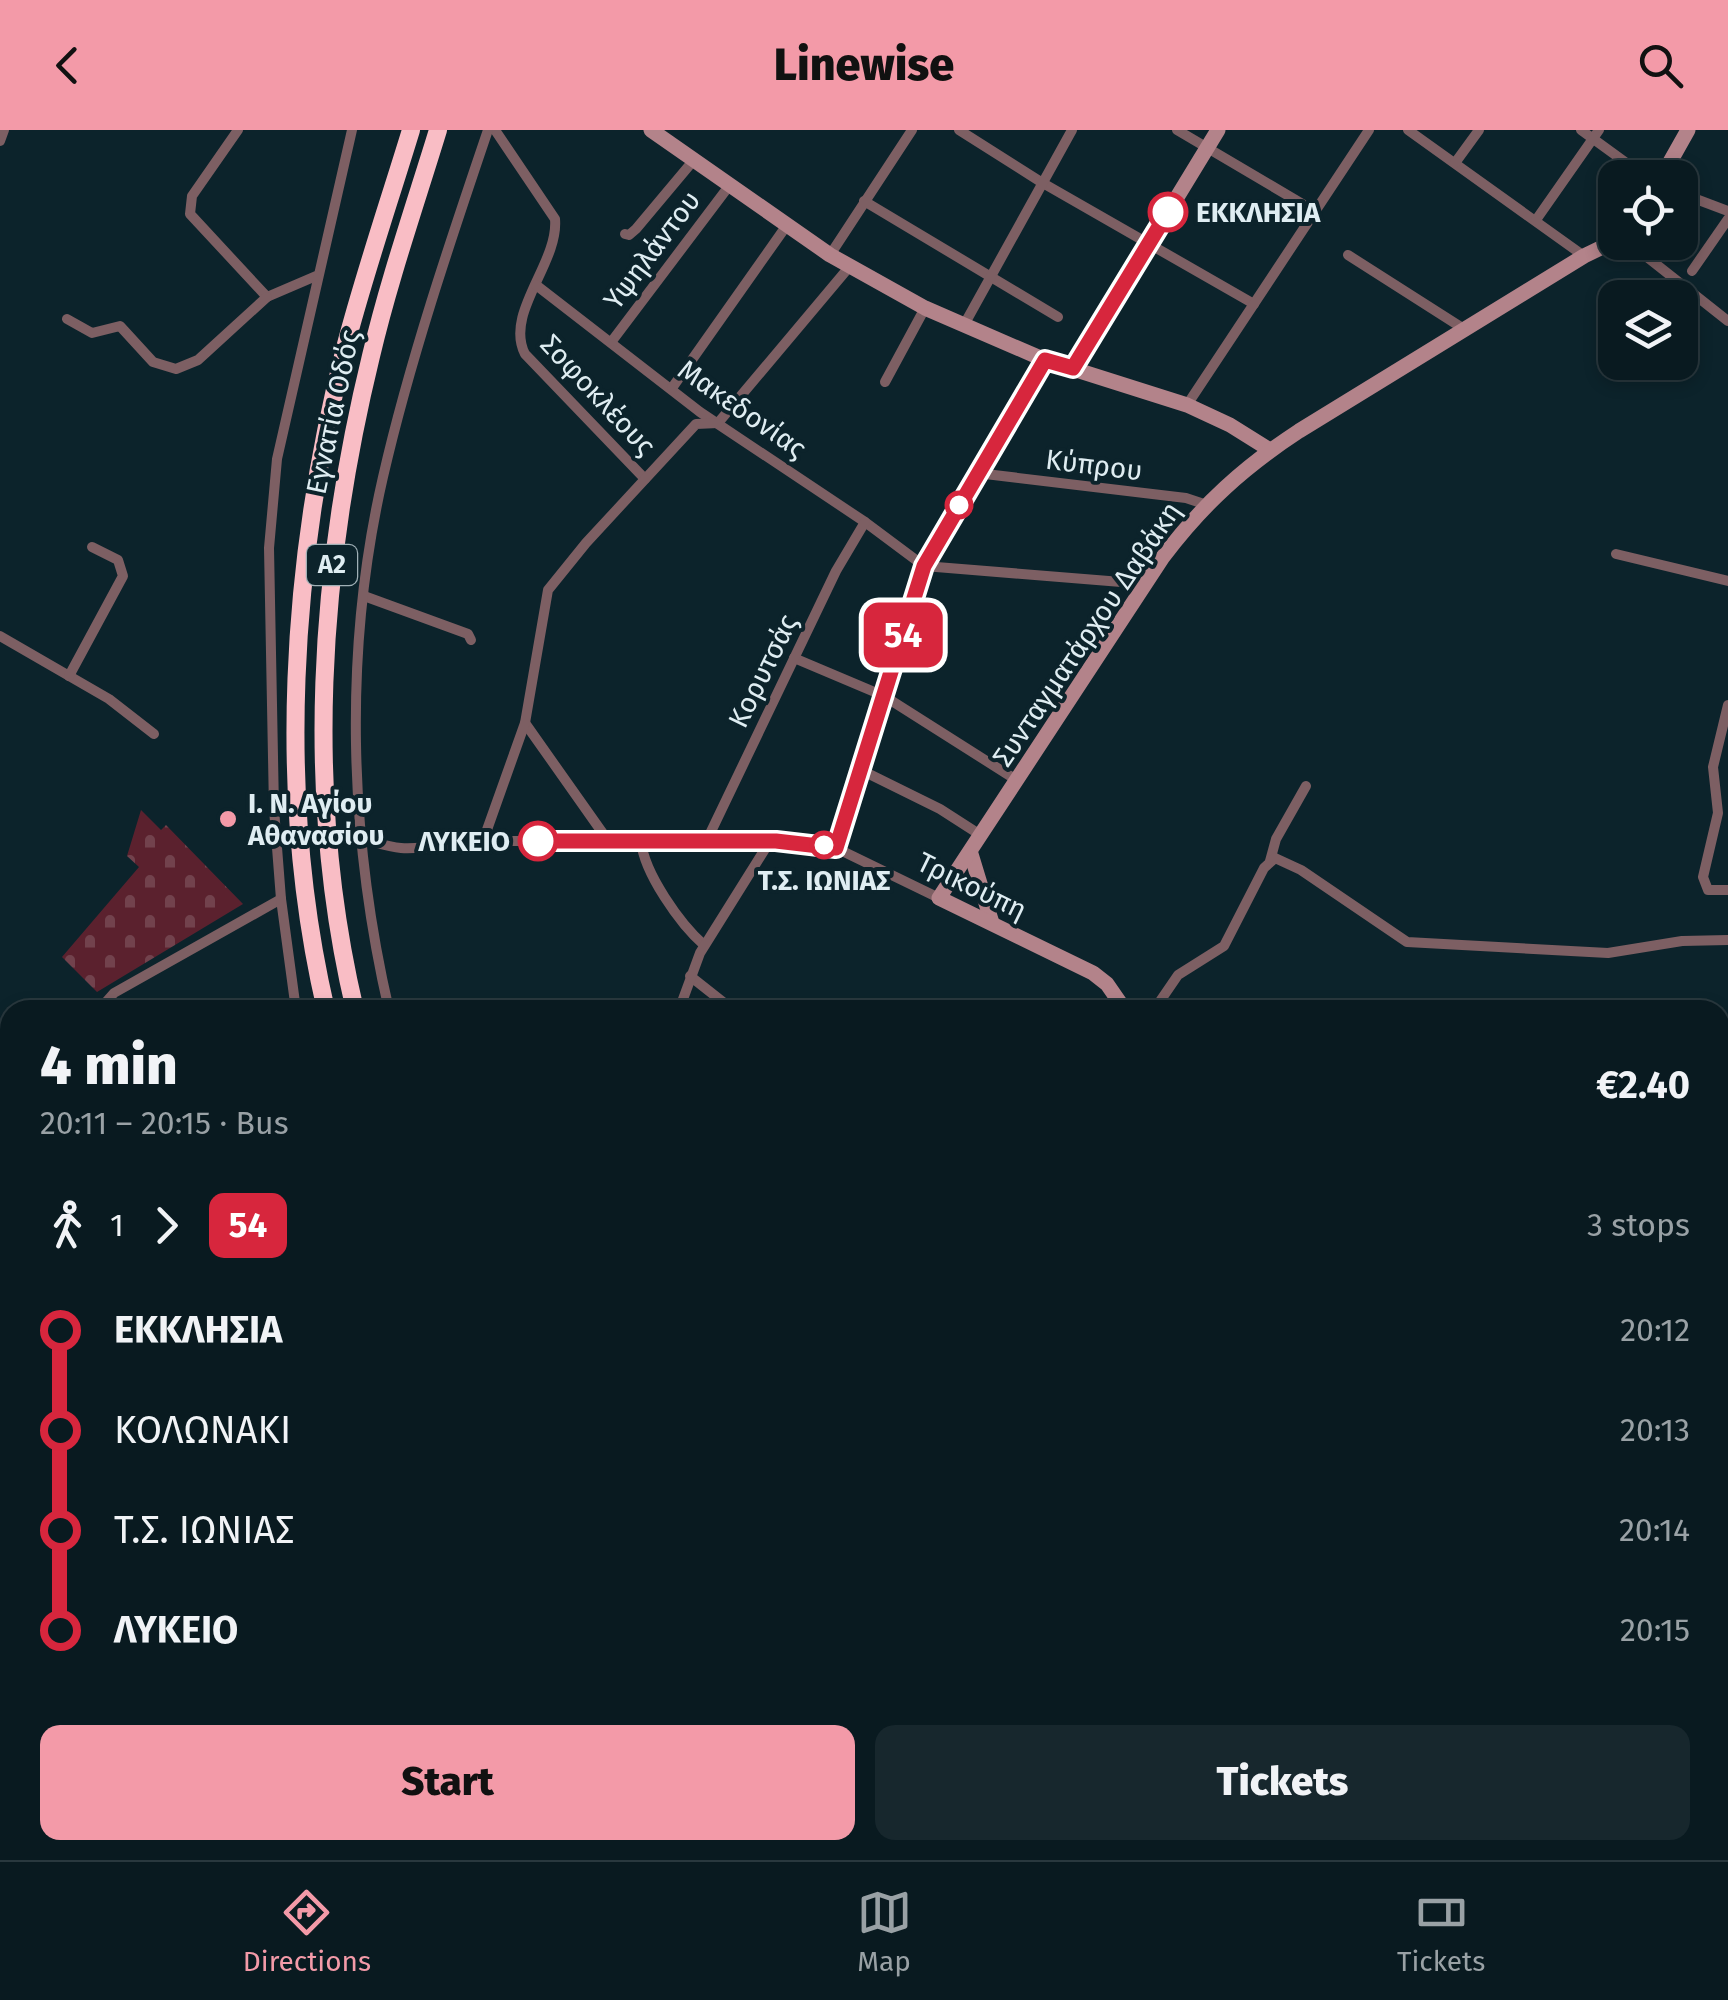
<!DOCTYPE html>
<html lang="en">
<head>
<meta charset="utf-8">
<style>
	:root { --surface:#091a20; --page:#17272d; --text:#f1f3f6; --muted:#99a1a5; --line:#29383e; --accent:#f39aa8 }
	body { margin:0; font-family:"Fira Sans",sans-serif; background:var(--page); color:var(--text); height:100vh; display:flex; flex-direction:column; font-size:38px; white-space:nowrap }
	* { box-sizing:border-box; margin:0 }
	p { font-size:32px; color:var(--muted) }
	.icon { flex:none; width:55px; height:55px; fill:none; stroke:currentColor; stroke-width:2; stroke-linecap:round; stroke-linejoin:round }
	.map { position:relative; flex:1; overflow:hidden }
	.side { position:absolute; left:0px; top:870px; width:1730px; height:860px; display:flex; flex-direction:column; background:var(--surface); border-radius:30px 30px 0 0; box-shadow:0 5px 15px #0003,0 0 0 2px var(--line) }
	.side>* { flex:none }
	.badge { padding:0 20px; border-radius:15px; font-size:35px; line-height:65px }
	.fabs { position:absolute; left:1598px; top:30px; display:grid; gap:20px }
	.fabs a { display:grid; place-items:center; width:100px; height:100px; border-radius:20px; background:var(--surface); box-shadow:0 5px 15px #0003,0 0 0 2px var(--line); font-size:50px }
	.map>.badge { position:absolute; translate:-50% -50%; box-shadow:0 0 0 5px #fff }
	.legs { display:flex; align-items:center; gap:15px; height:110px; padding:0 40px; font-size:32px }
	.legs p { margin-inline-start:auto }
	.headline { display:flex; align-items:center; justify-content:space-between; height:170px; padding:0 40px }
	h1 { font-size:55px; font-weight:800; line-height:75px }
	.primary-button { display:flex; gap:20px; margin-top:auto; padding:20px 40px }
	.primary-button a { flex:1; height:115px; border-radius:20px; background:var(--accent); color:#111; font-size:40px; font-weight:800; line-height:115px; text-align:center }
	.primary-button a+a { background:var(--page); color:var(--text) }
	ul { padding:0 40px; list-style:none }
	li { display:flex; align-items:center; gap:35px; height:100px; font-size:38px }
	li i { display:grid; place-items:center; width:15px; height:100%; margin:0 12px; background:currentColor }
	li i::after { content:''; width:25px; height:25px; margin:-12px; border:8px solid; border-radius:50%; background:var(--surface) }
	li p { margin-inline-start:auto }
	li:first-child i { background:linear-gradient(#0000 50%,currentColor 0) }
	li:last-child i { background:linear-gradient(currentColor 50%,#0000 0) }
	header { display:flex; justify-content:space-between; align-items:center; height:130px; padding:0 40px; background:var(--accent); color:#111; font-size:45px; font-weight:800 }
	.tab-bar { display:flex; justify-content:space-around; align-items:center; height:140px; border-top:2px solid var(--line); background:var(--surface); font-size:28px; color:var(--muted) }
	.tab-bar a { display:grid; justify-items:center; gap:5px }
	.tab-bar .current { color:var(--accent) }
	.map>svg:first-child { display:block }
	.cemetery { fill:url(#cemetery-stones) }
	.park { fill:url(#park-tufts) }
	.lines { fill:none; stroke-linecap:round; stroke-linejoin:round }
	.street { stroke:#7d5f63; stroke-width:10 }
	.secondary { stroke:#b3838a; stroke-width:15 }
	.highway { stroke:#f9bdc5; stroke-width:18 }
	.line-1-casing { stroke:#fff; stroke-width:22 }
	.line-1 { stroke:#d7263d; stroke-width:15 }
	.stop-1-dot { fill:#fff; stroke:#d7263d; stroke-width:5 }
	.poi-dot { fill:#f39aa8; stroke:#0c232b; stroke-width:4 }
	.labels { text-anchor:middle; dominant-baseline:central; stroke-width:8; stroke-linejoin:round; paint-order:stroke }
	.shield { fill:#0c232b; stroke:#a0b0b6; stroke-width:2.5 }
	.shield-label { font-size:25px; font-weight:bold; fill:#dfedf2 }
	.stop-label { font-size:28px; font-weight:bold; fill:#dfedf2; stroke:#0c232b; text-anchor:start }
	.street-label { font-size:28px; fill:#dfedf2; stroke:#0c232b }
	.poi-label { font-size:28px; font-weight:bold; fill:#dfedf2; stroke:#0c232b; text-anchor:start }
</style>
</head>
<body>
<header><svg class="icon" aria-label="back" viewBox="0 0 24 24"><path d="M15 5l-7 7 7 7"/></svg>Linewise<svg class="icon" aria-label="search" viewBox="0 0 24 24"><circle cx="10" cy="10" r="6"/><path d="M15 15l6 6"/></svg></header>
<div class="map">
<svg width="1728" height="1730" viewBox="0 0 1728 1730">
	<defs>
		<pattern id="cemetery-stones" width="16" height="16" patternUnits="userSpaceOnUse" patternTransform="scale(2.5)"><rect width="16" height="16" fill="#5b212e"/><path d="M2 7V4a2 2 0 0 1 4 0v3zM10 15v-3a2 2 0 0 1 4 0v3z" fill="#72424d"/></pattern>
		<pattern id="park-tufts" width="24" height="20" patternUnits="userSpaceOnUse" patternTransform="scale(2.5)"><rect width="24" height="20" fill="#5b212e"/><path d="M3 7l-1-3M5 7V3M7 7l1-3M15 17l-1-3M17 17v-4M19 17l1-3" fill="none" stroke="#72424d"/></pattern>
	</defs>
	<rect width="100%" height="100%" fill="#0c232b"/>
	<polygon class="cemetery" points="141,680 161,700 166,695 243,774 97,862 62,827 139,737 127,726"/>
	<polygon class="park" points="0,1039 10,1047 10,1720 658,1720 667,1730 0,1730"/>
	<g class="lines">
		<g class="street">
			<polyline points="238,0 192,66 190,84 267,167 316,146"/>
			<path d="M495,0L555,89C559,133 504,183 525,224L645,349"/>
			<polyline points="959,0 1041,52 1254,174"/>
			<polyline points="1177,0 1316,82"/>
			<polyline points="1408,0 1584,126"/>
			<polyline points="1581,0 1647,48"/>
			<polyline points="0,11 4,0"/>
			<polyline points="1455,33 1479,0"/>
			<polyline points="1680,63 1728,81"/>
			<polyline points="864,71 1058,187"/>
			<polyline points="1536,90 1599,0"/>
			<polyline points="625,104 629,105 636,99 693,31"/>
			<polyline points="1628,112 1728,191"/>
			<polyline points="830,125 912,0"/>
			<polyline points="1348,125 1464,199"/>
			<polyline points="1692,141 1728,89"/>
			<polyline points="536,155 700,282 865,392 924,436 1146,454"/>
			<polyline points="67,189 92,203 120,196 153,232 176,239 198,230 267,167"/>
			<polyline points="964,195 1072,0"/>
			<polyline points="612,211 729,56"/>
			<polyline points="885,252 925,178"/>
			<polyline points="672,258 787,95"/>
			<polyline points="1187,275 1369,0"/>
			<polyline points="977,343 1186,368 1204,374"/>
			<polyline points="1616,424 1728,451"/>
			<polyline points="364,466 468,504 471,510"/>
			<polyline points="0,506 109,569 154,604"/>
			<polyline points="794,528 884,566 1018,651"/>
			<polyline points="69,546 123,446 118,430 92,417"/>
			<polyline points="1728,575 1713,637 1718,683 1703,747 1708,760 1728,760"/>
			<polyline points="525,593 609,712"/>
			<polyline points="861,640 940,679 982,706"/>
			<path d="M361,709C374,712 388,717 401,718C428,720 455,711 483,711L806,712L836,718L939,768"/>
			<polyline points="483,711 525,593 548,460 586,413 696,294 718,293 850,136"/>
			<path d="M641,711C644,743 680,794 704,815"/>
			<polyline points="706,712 836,441 865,392"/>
			<polyline points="836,718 924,436 1045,230"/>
			<polyline points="1270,731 1276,709 1306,656"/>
			<polyline points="690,846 733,880"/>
			<polyline points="99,880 114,863 281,769"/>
			<polyline points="296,880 281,769 274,679 269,418 277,329 352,0"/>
			<path d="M389,880C349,707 343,521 383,347C410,230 449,115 488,0"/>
			<polyline points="679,880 700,823 770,711"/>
			<polyline points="1154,880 1178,845 1224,816 1264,738 1275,728 1301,740 1407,812 1608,823 1682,811 1728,810"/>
			<polyline points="0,1088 10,1095"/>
			<polyline points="0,1187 10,1193"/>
			<polyline points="0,1524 10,1530"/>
			<polyline points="447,1720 457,1730"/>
			<polyline points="687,1720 695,1730"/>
			<polyline points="766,1720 775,1730"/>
			<polyline points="891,1720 901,1730"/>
			<polyline points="1396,1720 1398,1730"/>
		</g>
		<g class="secondary">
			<polyline points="651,0 830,125 925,178 1045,230 1187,275 1230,295 1270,320"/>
			<polyline points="1661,48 1688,0"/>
			<polyline points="1073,238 1218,0"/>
			<polyline points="971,724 992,793"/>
			<path d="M1125,880L1107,854L1093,843L939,768L1163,427C1203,374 1244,337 1299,301L1584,126L1615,111"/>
			<polyline points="1720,1281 1728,1284"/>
		</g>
		<g class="highway">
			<path d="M326,880C276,666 291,430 345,218C364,145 389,72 411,0"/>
			<path d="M355,880C304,665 319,439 371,226C389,150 415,75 438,0"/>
			<polyline points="813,1720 822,1730"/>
			<polyline points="851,1720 861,1730"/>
		</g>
	</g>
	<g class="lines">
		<g class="line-1-casing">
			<polyline id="line-1" points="538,711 776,711 836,718 924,436 1045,230 1073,238 1168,82"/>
		</g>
		<use href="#line-1" class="line-1"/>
	</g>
	<g class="stop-1-dot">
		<circle cx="1168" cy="82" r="18"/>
		<circle cx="959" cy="375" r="12"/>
		<circle cx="538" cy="711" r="18"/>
		<circle cx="824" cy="715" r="12"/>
	</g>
	<circle class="poi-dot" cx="228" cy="689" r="10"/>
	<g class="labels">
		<rect class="shield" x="307" y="415" width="50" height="40" rx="8"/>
		<g class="shield-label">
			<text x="332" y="435">Α2</text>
		</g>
		<g class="stop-label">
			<text x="1196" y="82">ΕΚΚΛΗΣΙΑ</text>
			<text x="510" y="711" text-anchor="end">ΛΥΚΕΙΟ</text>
			<text x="824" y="750" text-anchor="middle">Τ.Σ. ΙΩΝΙΑΣ</text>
		</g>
		<g class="street-label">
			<text transform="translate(652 120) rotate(-53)">Υψηλάντου</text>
			<text transform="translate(598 265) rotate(47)">Σοφοκλέους</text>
			<text transform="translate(742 279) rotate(35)">Μακεδονίας</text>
			<text transform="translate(333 282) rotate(-78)">Εγνατία Οδός</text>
			<text transform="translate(1094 335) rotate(7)">Κύπρου</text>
			<text transform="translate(1087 504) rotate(-56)">Συνταγματάρχου Δαβάκη</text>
			<text transform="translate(763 541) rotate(-64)">Κορυτσάς</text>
			<text transform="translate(972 756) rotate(26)">Τρικούπη</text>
		</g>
		<g class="poi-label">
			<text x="248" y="673">Ι. Ν. Αγίου<tspan x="248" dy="32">Αθανασίου</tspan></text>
		</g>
	</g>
</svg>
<div class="fabs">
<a><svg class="icon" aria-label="locate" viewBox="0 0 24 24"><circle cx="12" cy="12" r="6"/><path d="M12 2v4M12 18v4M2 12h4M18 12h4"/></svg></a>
<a><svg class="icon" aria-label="layers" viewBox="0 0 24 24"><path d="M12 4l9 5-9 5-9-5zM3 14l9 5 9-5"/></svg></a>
</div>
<b class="badge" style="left:903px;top:505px;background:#d7263d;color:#fff">54</b>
<section class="side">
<div class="headline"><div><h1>4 min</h1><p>20:11 – 20:15 · Bus</p></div><b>€2.40</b></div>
<div class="legs"><svg class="icon" aria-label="walk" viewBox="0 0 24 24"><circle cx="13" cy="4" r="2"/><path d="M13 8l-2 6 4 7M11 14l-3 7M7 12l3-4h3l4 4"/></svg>1<svg class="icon" aria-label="forward" viewBox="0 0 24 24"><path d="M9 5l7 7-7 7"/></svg><b class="badge" style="background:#d7263d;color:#fff">54</b><p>3 stops</p></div>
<ul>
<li><i style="color:#d7263d"></i><b>ΕΚΚΛΗΣΙΑ</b><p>20:12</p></li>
<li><i style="color:#d7263d"></i><span>ΚΟΛΩΝΑΚΙ</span><p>20:13</p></li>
<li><i style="color:#d7263d"></i><span>Τ.Σ. ΙΩΝΙΑΣ</span><p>20:14</p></li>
<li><i style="color:#d7263d"></i><b>ΛΥΚΕΙΟ</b><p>20:15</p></li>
</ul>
<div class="primary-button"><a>Start</a><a>Tickets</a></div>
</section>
</div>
<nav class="tab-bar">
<a class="current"><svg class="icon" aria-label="directions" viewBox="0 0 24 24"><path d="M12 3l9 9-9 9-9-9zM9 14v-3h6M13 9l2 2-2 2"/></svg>Directions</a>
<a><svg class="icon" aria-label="map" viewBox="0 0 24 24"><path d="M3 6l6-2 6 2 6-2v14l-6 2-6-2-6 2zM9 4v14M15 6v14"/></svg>Map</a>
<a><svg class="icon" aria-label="tickets" viewBox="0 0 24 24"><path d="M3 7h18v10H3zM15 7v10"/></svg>Tickets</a>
</nav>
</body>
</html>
